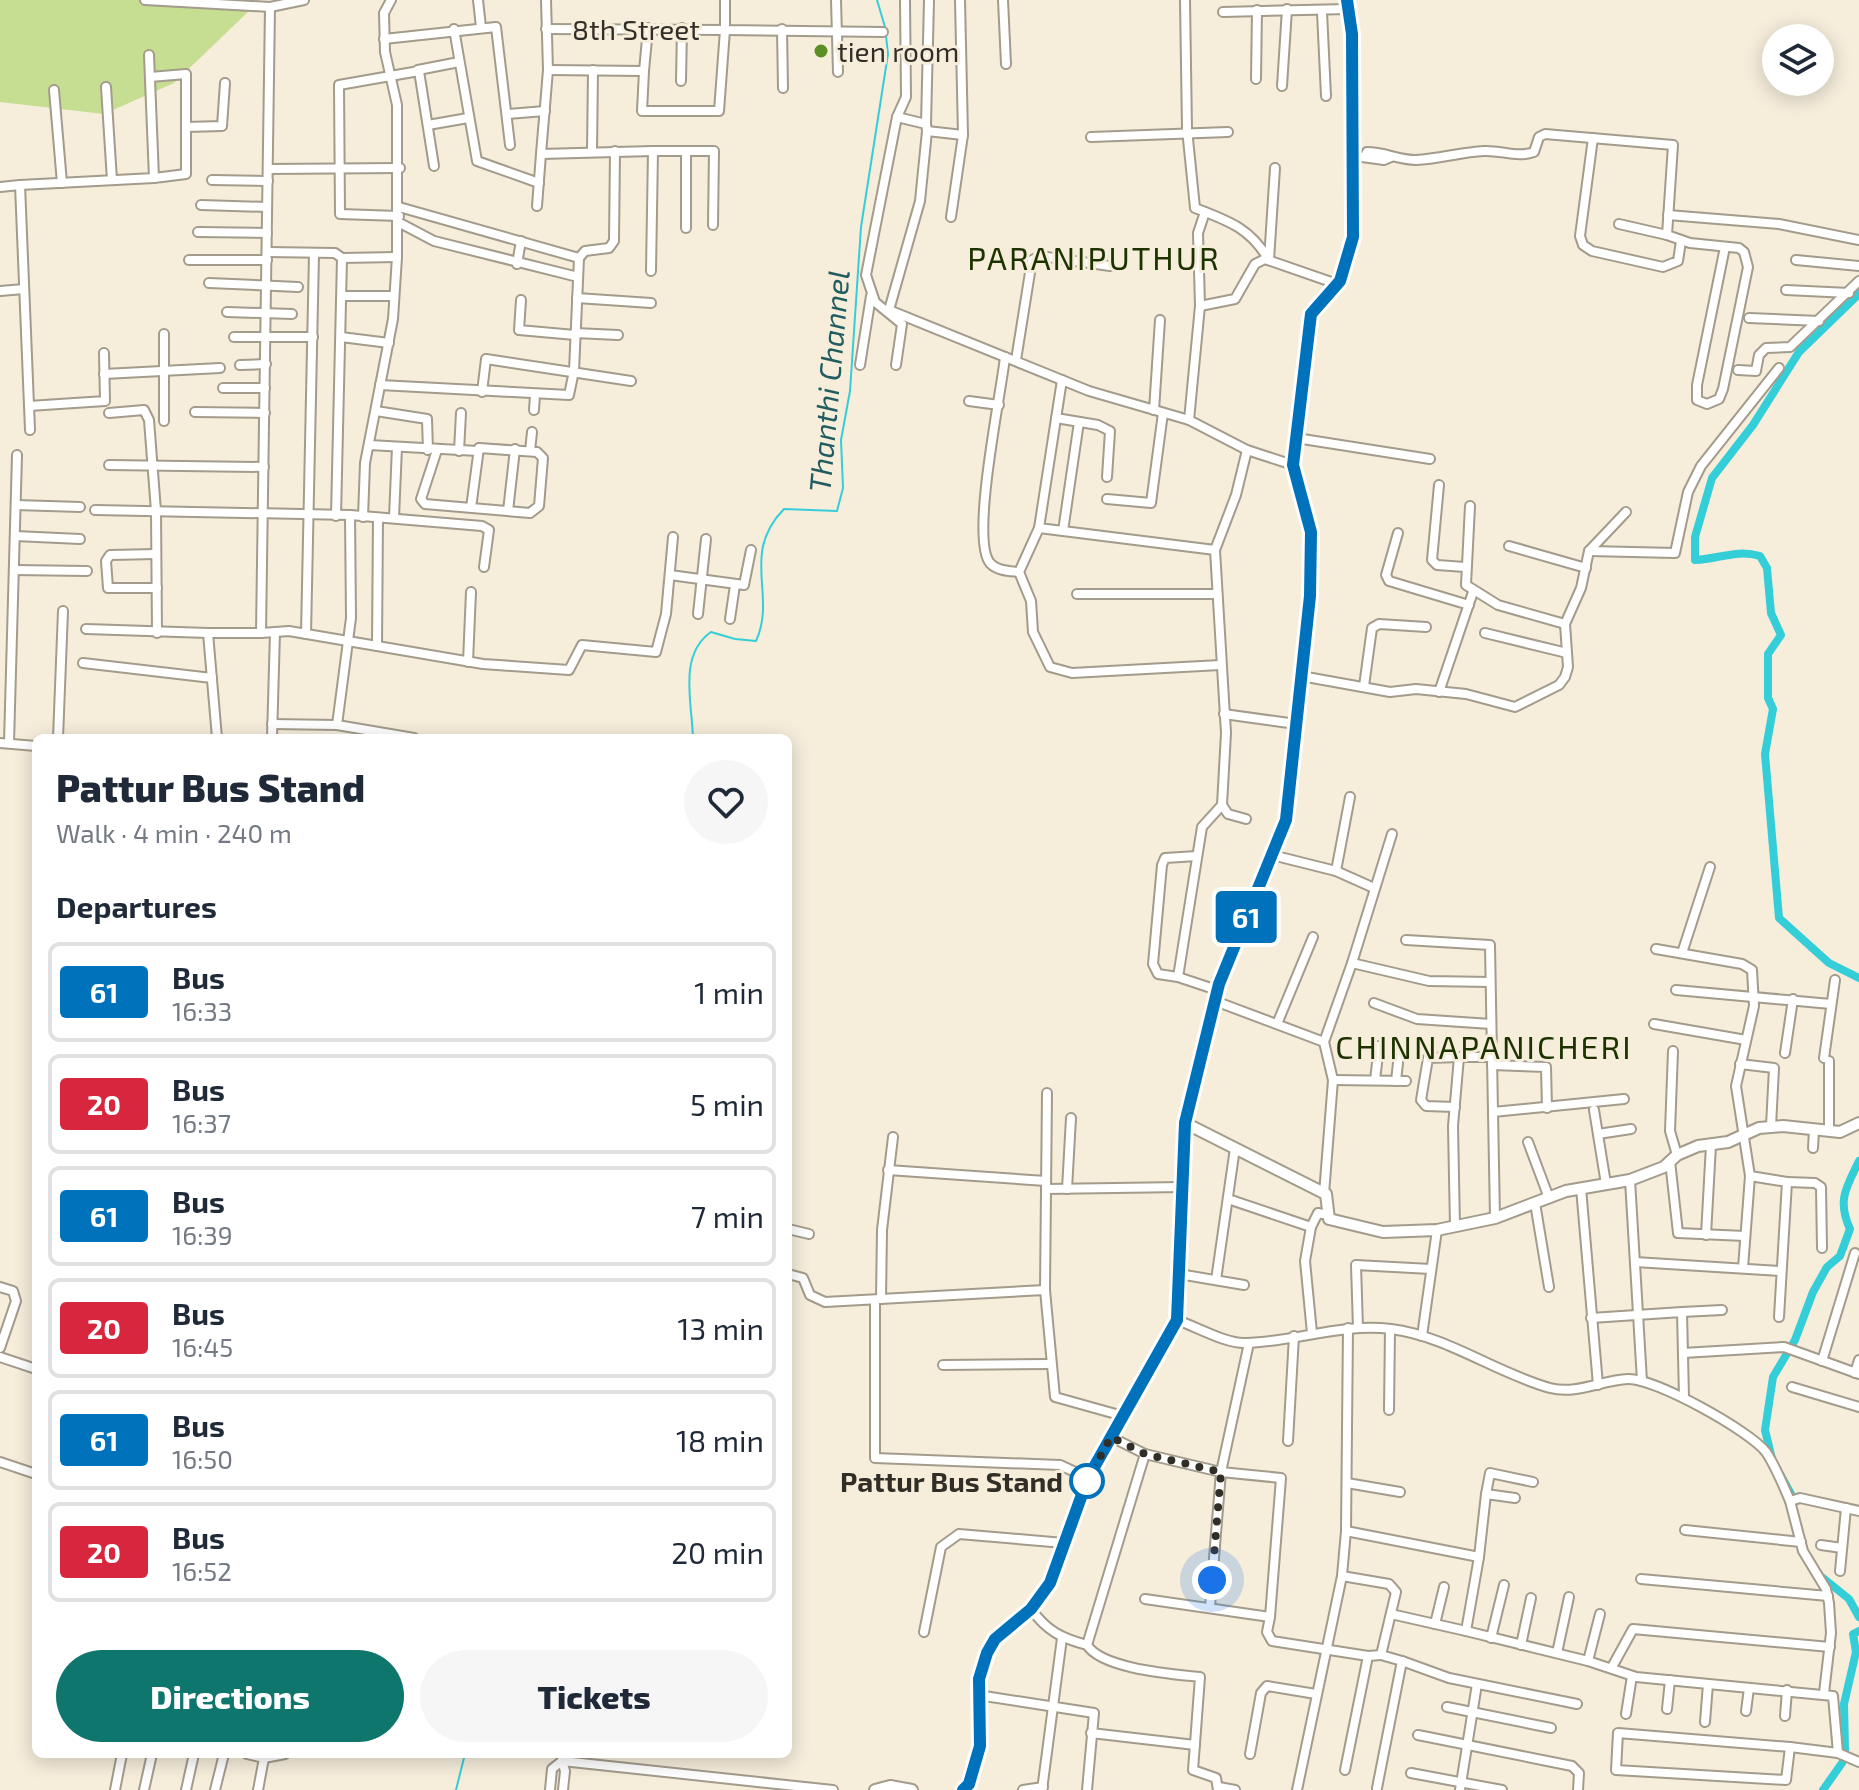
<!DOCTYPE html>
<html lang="en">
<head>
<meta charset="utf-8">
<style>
	:root { --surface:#fff; --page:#f6f6f7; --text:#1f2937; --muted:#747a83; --line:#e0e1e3; --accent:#0f766e }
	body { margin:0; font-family:"Exo 2",sans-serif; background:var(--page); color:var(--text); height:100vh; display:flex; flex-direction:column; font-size:30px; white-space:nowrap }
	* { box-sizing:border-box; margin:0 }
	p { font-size:26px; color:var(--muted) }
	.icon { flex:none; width:44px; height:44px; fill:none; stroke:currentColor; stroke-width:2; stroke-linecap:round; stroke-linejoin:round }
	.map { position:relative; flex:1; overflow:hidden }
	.details { position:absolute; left:32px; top:734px; width:760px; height:1024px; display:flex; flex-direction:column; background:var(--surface); border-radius:12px; box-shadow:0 4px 20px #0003 }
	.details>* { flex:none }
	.badge { padding:0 16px; border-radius:6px; font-size:28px; line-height:52px }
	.tools { position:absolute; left:1762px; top:24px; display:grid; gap:16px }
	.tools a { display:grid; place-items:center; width:72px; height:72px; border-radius:50%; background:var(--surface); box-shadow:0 4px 20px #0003; font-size:40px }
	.you { position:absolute; width:40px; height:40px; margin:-20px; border:6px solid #fff; border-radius:50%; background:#1a73e8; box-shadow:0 0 0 12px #1a73e833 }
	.map>.badge { position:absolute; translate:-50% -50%; box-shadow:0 0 0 4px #fff }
	h2 { padding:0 24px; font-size:30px; line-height:72px }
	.round { display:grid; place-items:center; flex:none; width:84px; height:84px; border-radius:42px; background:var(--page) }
	.headline { display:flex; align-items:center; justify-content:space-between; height:136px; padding:0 24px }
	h1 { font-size:38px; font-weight:800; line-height:60px }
	.button { display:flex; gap:16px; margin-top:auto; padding:16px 24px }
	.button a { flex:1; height:92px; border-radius:48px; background:var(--accent); color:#fff; font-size:32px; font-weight:800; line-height:92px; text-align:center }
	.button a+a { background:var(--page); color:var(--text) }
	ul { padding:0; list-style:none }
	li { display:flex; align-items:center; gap:24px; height:100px; margin:0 16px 12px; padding:0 8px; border:4px solid var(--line); border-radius:12px }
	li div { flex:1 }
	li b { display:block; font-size:30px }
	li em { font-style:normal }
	li .badge { min-width:88px; font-weight:700; text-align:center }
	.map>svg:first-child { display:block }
	.green { fill:#c6de91 }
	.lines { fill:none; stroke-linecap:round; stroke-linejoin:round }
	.stream { stroke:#34ced9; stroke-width:2 }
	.canal { stroke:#34ced9; stroke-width:8 }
	.minor-casing { stroke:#a39b8b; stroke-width:12 }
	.tertiary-casing { stroke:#a39b8b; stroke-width:14 }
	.minor { stroke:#fff; stroke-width:8 }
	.tertiary { stroke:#fff; stroke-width:10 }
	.line-casing { stroke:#fff; stroke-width:18 }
	.line { stroke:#0072bc; stroke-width:12 }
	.walk { stroke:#312e27; stroke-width:8; stroke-dasharray:0 14.4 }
	.poi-dot { fill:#5e8f26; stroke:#f6eddb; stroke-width:3 }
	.stop-dot { fill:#fff; stroke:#0072bc; stroke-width:4 }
	.labels { text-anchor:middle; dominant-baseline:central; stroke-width:6; stroke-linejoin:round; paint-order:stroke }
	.street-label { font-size:28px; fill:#312e27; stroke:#f6eddb }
	.poi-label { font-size:28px; fill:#312e27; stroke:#f6eddb; text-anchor:start }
	.stop-label { font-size:28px; font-weight:bold; fill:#312e27; stroke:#f6eddb; text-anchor:end }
	.water-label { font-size:30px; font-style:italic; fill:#205c60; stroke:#f6eddb }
	.quarter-label { font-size:32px; letter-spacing:2px; fill:#1c3300; stroke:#f6eddb }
</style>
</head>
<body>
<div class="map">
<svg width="1859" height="1790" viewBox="0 0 1859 1790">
	<rect width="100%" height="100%" fill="#f6eddb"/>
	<polygon class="green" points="0,0 252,0 251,9 174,83 104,114 0,102"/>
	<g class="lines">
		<g class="stream">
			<path d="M693,738C692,702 678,655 711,632L735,639L756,641C777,595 740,554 784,509L837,511L843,488L841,440L850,391L861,227L888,54L885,27L877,0"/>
			<polyline points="456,1790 465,1754"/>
		</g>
		<g class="canal">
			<path d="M1859,294L1799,352L1753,425L1712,478L1695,537V560C1720,559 1736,549 1760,556L1767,568L1771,613L1781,635L1768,654V698L1773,709L1765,754L1779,918L1829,963L1859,978"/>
			<path d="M1772,1459L1765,1430L1773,1377L1795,1340L1813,1292L1827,1267L1840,1256L1850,1229C1837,1200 1846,1188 1859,1161"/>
			<polyline points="1780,1474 1791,1494"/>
			<polyline points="1823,1578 1849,1599 1859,1617"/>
			<polyline points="1845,1750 1844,1704 1856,1652 1853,1634 1859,1631"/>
			<polyline points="1823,1790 1842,1763"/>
		</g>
		<g class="minor-casing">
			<g id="minor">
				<polyline points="145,0 270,7 304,0"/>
				<polyline points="478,0 481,27"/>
				<polyline points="546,0 548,70 541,154 653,151"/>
				<polyline points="725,0 725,30 883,32"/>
				<polyline points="836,0 838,72"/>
				<polyline points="905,0 906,97 897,117 926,124 927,131"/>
				<polyline points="960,0 963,135 927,131 920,201 889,310 1089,391 1189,420 1247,450"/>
				<polyline points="1003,0 1006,64"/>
				<path d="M1185,0L1187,129L1195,208C1229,221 1250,228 1269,260"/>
				<polyline points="1223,12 1348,9"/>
				<polyline points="1322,12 1326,96"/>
				<polyline points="454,29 477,161 539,183"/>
				<polyline points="546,29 725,30 719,111 642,111 644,71"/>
				<polyline points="782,29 783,88"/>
				<polyline points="384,39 496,27 510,145"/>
				<polyline points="418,70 459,62"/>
				<polyline points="548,70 644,71 648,28"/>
				<polyline points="150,77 186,74 186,174 154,178"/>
				<polyline points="1256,79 1257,10"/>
				<polyline points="681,81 682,28"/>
				<polyline points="1282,86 1287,9"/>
				<polyline points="106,87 112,180"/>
				<polyline points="54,90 62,183"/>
				<polyline points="507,114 545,111"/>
				<polyline points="926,124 929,0"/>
				<polyline points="428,125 468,118"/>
				<polyline points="186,127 222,126 225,83"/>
				<polyline points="1091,137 1228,132"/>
				<polyline points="1593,138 1580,236 1583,245 1592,251 1663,267 1678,261 1681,241"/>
				<polyline points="592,152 593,70"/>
				<path d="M1365,156L1367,152C1385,152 1398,160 1416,160C1439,159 1461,152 1484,151C1501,150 1518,158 1534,152L1539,137L1545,134L1673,145L1667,235L1690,243L1739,248L1744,252L1748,267L1723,389L1719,399L1707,404L1697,400V385L1725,247"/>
				<polyline points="1362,157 1384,160 1391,157"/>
				<polyline points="268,169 400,168"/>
				<polyline points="212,180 268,181"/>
				<polyline points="20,185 154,178 149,55"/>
				<polyline points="0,187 20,185 30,430"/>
				<polyline points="201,205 267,207"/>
				<polyline points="537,206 541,154"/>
				<polyline points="399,207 579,258"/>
				<polyline points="1668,215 1779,224 1859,240"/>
				<polyline points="399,216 340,214 339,85 419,71 434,166"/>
				<polyline points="951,217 963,135"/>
				<polyline points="398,222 434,241 578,277"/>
				<polyline points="1619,224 1667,235"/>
				<polyline points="686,228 686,151"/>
				<polyline points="198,232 267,233"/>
				<polyline points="267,252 335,253 342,258 336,516"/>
				<polyline points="342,258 397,257"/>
				<polyline points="189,260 267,260"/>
				<polyline points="1269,260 1275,168"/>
				<polyline points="1796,260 1859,266"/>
				<polyline points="517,264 521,241"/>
				<polyline points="651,271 653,151 714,151 713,225"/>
				<polyline points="209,283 298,287"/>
				<polyline points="1786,290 1849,293"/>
				<polyline points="0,291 24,289"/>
				<polyline points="342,296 394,296"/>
				<polyline points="577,298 651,303"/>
				<polyline points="521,300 519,330 575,335"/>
				<polyline points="1200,306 1235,299 1255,264 1265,259 1337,284"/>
				<polyline points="227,312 292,314"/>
				<polyline points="1749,318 1819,321"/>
				<polyline points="575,333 618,335"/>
				<polyline points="164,334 164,421"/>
				<polyline points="234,337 313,337"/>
				<polyline points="341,337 389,343"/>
				<path d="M1005,357C1001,395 970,539 990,563C997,571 1010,571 1019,572L1039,528"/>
				<polyline points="1016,360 1032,260 1040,256 1110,266"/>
				<polyline points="240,365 266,364"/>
				<polyline points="860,365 871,296"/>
				<polyline points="896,365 902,324 875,302 866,275 897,117"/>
				<polyline points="1738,370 1756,371 1759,355 1766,348 1790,347 1859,281"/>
				<polyline points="104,374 220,368"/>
				<polyline points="1062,380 1039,528 1215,550"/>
				<polyline points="380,385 569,395 574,371 579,258 585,251 609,248 614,241 615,151"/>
				<polyline points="223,388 265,388"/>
				<polyline points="482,392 486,359 631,381"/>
				<polyline points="969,401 999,405"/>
				<polyline points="29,406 105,401 104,353"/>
				<polyline points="534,410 535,395"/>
				<polyline points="1154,410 1160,320"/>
				<polyline points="376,411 427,419 428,450"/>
				<polyline points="195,412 265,413"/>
				<polyline points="109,413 144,410 149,420 156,511 157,633"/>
				<polyline points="1056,418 1098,425 1110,431 1107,477"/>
				<polyline points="1189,420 1200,306 1198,233 1205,212"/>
				<polyline points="1296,438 1430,459"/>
				<polyline points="369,445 478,451"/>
				<polyline points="437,450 421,499 425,504 530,513 539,506 543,458 537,452 479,448 471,508"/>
				<polyline points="459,451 461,413"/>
				<polyline points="530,451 532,432"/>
				<polyline points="109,465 264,467"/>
				<polyline points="1439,485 1432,560 1437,565 1465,567"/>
				<polyline points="1107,499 1151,503 1163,413"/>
				<polyline points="16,505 80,507"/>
				<polyline points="1470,506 1466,585 1498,605 1565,624"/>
				<polyline points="95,510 350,515 482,526 489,530 484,567"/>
				<polyline points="508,511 515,449"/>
				<polyline points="363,517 365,463 393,319 397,257 397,105 385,52 384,13 391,0"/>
				<polyline points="394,518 397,447"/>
				<polyline points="1063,531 1079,422"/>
				<polyline points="1398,533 1386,575 1389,581 1469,605"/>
				<polyline points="15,536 80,539"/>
				<polyline points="1509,546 1586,568"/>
				<polyline points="1589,551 1675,553 1688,492 1701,466 1779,368"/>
				<polyline points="156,554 110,555 106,561 108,588 157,588"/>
				<polyline points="14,570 87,571"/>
				<polyline points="1019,572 1031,601 1033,632 1050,667 1072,673 1220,665"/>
				<polyline points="670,575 744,585 751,550"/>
				<polyline points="1077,594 1217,594"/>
				<polyline points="698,614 706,539"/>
				<polyline points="730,619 735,585"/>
				<polyline points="86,629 208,633"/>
				<polyline points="261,633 289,631 483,664 569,670 582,645 656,652 666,614 673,537"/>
				<polyline points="1485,633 1567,653"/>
				<polyline points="306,634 314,254"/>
				<polyline points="377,646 378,518"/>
				<polyline points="468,662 471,592"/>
				<polyline points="83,663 212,678"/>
				<polyline points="1301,676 1390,692 1416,689 1466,694 1515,707 1559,685 1565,677 1568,667 1565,624 1581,588 1589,551 1626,512"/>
				<polyline points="1364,686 1372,628 1379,624 1426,627"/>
				<polyline points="1439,692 1473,592"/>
				<polyline points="1224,714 1296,724"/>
				<polyline points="272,724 337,725 414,738"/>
				<polyline points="337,725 351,618 350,515"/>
				<polyline points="58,738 63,611"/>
				<polyline points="217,738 208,633 261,633 270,7"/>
				<polyline points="272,738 275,632"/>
				<polyline points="0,743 36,746"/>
				<polyline points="9,743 17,455"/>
				<polyline points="1246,819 1228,814 1222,805 1226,733 1215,550 1236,495 1247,450 1293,465"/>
				<polyline points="1392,834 1352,963 1429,981 1490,982"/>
				<polyline points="1272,855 1336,871 1374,888"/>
				<polyline points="1336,871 1350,797"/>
				<polyline points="1406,940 1490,945 1493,1112"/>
				<polyline points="1656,949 1742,964 1752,970 1754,1006 1736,1086 1750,1176 1743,1268"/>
				<polyline points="1682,953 1710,867"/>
				<polyline points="1178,977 1158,974 1153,964 1162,865 1165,858 1197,856"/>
				<polyline points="1217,990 1178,977 1202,827 1222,805"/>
				<polyline points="1676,990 1831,1004"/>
				<polyline points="1215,1001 1324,1042 1352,963"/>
				<polyline points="1374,1003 1417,1019 1491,1024"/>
				<polyline points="1277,1024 1313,937"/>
				<polyline points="1654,1024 1746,1040"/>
				<polyline points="1324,1042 1333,1080 1324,1194"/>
				<polyline points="1673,1051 1670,1131 1677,1155"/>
				<polyline points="1785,1053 1793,999"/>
				<polyline points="1824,1058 1835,980"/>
				<polyline points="1740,1064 1774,1068 1771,1126"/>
				<polyline points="1492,1065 1546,1067 1547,1108"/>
				<polyline points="1333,1080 1406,1081"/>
				<polyline points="1375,1080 1379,1046"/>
				<polyline points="1396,1081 1399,1054"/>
				<polyline points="1047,1093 1045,1290 1055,1397 1123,1416"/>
				<polyline points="1455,1107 1426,1106 1421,1100 1428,1058 1459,1057"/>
				<polyline points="1594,1110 1606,1184"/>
				<polyline points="1829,1131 1829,1061"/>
				<polyline points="1598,1134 1631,1129"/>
				<polyline points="1528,1142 1549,1198"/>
				<polyline points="1813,1148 1814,1130"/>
				<polyline points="1670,1161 1678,1233 1745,1236"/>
				<polyline points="888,1170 1046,1181"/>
				<polyline points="1750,1176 1787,1182 1779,1317"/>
				<polyline points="1630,1180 1642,1381"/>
				<polyline points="1787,1182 1815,1183 1821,1187 1822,1248"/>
				<polyline points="1581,1188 1598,1385"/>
				<polyline points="1046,1189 1183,1187"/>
				<polyline points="1067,1189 1071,1118"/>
				<polyline points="1228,1199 1311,1227"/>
				<polyline points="1535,1203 1549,1287"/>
				<polyline points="1495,1218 1493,1112 1624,1099"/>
				<polyline points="1455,1227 1453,1126 1459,1057 1492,1057"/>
				<polyline points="788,1229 809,1234"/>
				<polyline points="1706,1235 1711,1145"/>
				<polyline points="1635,1262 1781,1271"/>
				<polyline points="788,1274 803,1278 810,1295 825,1302 1045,1290"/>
				<polyline points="1179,1274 1244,1285"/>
				<polyline points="1216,1280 1235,1148"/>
				<polyline points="0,1287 13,1291 16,1301 0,1348"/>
				<polyline points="881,1299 882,1230 893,1137"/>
				<polyline points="875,1300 875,1458 1060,1465 1088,1478"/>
				<polyline points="1682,1312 1722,1310"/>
				<polyline points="1591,1318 1682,1312 1684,1398"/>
				<path d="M1177,1320C1197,1327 1226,1344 1246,1343C1295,1342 1341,1323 1391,1329C1447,1336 1496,1373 1550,1388C1577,1395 1602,1380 1628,1379C1655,1378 1750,1431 1766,1452C1776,1467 1783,1485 1790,1501L1800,1498L1859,1511"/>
				<polyline points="1348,1328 1346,1531 1479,1557 1466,1631 1588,1661 1636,1677 1833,1696 1838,1753"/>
				<polyline points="1358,1328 1356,1265 1431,1269"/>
				<polyline points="1312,1333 1305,1261 1311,1227 1318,1213 1328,1215"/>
				<polyline points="1422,1336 1437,1230"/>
				<polyline points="1683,1353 1784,1347 1859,1374"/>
				<polyline points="0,1357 36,1369"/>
				<polyline points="1822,1361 1855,1253"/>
				<polyline points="943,1365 1050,1364"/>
				<polyline points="1855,1373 1859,1360"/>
				<polyline points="1792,1387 1859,1407"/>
				<polyline points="1389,1410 1390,1329"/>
				<polyline points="1111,1437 1145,1454"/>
				<polyline points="1288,1441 1294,1336"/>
				<polyline points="0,1462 36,1474"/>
				<polyline points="1347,1483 1400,1492"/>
				<polyline points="1486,1494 1490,1473 1533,1482"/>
				<polyline points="1790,1501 1803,1551 1826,1589 1829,1603 1831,1633 1824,1693"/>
				<polyline points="1685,1530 1801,1542"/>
				<polyline points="1346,1531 1342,1576 1389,1584 1396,1592 1381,1655 1402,1661 1377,1788"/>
				<polyline points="1821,1545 1842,1548"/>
				<polyline points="1479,1557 1486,1494 1515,1498"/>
				<polyline points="1840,1571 1846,1508"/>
				<polyline points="1641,1579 1828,1596"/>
				<polyline points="1145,1599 1270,1617 1281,1478 1221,1472 1249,1343"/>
				<path d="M1031,1609C1047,1631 1061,1638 1087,1645C1102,1669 1173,1674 1200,1677L1193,1770L1216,1778L1218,1790"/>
				<polyline points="1391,1614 1466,1631"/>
				<polyline points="1270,1617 1267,1632 1272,1641 1368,1656"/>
				<polyline points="1435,1624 1444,1587"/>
				<polyline points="924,1632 941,1547 959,1534 1064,1543"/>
				<polyline points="1491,1638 1504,1585"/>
				<polyline points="1087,1645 1145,1454 1221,1472 1210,1607"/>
				<polyline points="1521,1645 1531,1598"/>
				<polyline points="1557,1653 1569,1597"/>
				<polyline points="1402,1661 1449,1678 1577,1704"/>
				<polyline points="1588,1661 1600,1614"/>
				<polyline points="1612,1667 1633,1629 1830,1647"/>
				<polyline points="978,1695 1094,1713 1087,1790"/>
				<polyline points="1447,1707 1551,1728"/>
				<polyline points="1667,1709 1670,1680"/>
				<polyline points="1746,1711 1749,1688"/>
				<polyline points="1626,1714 1632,1676"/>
				<polyline points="1785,1716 1787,1690"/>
				<polyline points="1705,1722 1708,1684"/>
				<polyline points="1091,1733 1195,1745"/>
				<polygon points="1618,1733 1790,1747 1786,1780 1616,1770"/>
				<polyline points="1418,1735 1572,1766 1579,1773 1578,1790"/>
				<polyline points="1790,1747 1838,1753 1859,1762"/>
				<polyline points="247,1754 264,1758 258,1790"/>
				<polyline points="1250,1754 1261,1693 1267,1686 1316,1694"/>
				<polyline points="264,1758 285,1754"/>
				<polyline points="562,1761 833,1790"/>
				<polyline points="562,1761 565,1771 563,1790"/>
				<polyline points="1345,1770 1368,1656 1381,1655"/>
				<polyline points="1411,1773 1502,1790"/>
				<polyline points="1219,1787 1235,1790"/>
				<polyline points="115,1790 122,1754"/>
				<polyline points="144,1790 152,1754"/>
				<polyline points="186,1790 194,1754"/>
				<polyline points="215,1790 224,1754"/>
				<polyline points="550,1790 552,1769 562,1761"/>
				<polyline points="1023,1790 1043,1787"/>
				<polyline points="1042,1790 1062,1638"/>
				<polyline points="1297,1790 1342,1576"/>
				<polyline points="1460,1790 1477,1684"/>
			</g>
		</g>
		<g class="tertiary-casing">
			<g id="tertiary">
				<polyline points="1185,1123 1326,1194 1329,1219 1383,1232 1437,1230 1495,1218 1566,1191 1630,1180 1664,1167 1677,1155 1698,1146 1728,1142 1759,1128 1783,1126 1840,1132 1859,1123"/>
				<polyline points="875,1790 890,1786 912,1790"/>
				<polyline points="963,1790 969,1784 980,1746 979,1679 987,1653 995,1639 1031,1609 1050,1583 1088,1478 1177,1320 1185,1123 1219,984 1286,820 1310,596 1311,532 1293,465 1311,314 1340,281 1353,237 1352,34 1347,0"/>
			</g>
		</g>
		<use href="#minor" class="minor"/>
		<use href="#tertiary" class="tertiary"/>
	</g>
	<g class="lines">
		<g class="line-casing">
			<polyline id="line" points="963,1790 969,1784 980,1746 979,1679 987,1653 995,1639 1031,1609 1050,1583 1088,1478 1177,1320 1185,1123 1219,984 1286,820 1310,596 1311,532 1293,465 1311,314 1340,281 1353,237 1352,34 1347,0"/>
		</g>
		<use href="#line" class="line"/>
		<polyline class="walk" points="1087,1481 1111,1437 1145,1454 1221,1472 1212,1580"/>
	</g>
	<circle class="poi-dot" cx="821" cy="51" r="8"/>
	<circle class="stop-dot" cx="1087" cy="1481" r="16"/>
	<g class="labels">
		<g class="street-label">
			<text x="636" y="29">8th Street</text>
		</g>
		<g class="poi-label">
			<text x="837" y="51">tien room</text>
		</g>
		<g class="stop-label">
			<text x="1063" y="1481">Pattur Bus Stand</text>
		</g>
		<g class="water-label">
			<text transform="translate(828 381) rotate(-85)">Thanthi Channel</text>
		</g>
		<g class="quarter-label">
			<text x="1094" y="257">PARANIPUTHUR</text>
			<text x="1484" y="1046">CHINNAPANICHERI</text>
		</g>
	</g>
</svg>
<div class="tools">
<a><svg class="icon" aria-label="layers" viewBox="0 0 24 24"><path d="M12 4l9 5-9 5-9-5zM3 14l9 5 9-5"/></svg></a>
</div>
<div class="you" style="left:1212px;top:1580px"></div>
<b class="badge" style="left:1246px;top:917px;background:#0072bc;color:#fff">61</b>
<section class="details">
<div class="headline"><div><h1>Pattur Bus Stand</h1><p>Walk · 4 min · 240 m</p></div><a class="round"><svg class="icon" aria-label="heart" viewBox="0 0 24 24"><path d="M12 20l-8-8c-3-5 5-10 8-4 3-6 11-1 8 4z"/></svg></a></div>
<h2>Departures</h2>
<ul>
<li><span class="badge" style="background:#0072bc;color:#fff">61</span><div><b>Bus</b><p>16:33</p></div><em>1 min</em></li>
<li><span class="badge" style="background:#d7263d;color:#fff">20</span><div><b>Bus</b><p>16:37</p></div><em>5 min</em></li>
<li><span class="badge" style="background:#0072bc;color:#fff">61</span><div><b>Bus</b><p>16:39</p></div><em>7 min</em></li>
<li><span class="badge" style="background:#d7263d;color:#fff">20</span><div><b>Bus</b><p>16:45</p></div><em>13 min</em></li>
<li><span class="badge" style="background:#0072bc;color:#fff">61</span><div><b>Bus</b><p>16:50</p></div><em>18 min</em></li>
<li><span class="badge" style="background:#d7263d;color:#fff">20</span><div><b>Bus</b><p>16:52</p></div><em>20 min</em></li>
</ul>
<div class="button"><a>Directions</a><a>Tickets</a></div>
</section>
</div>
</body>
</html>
